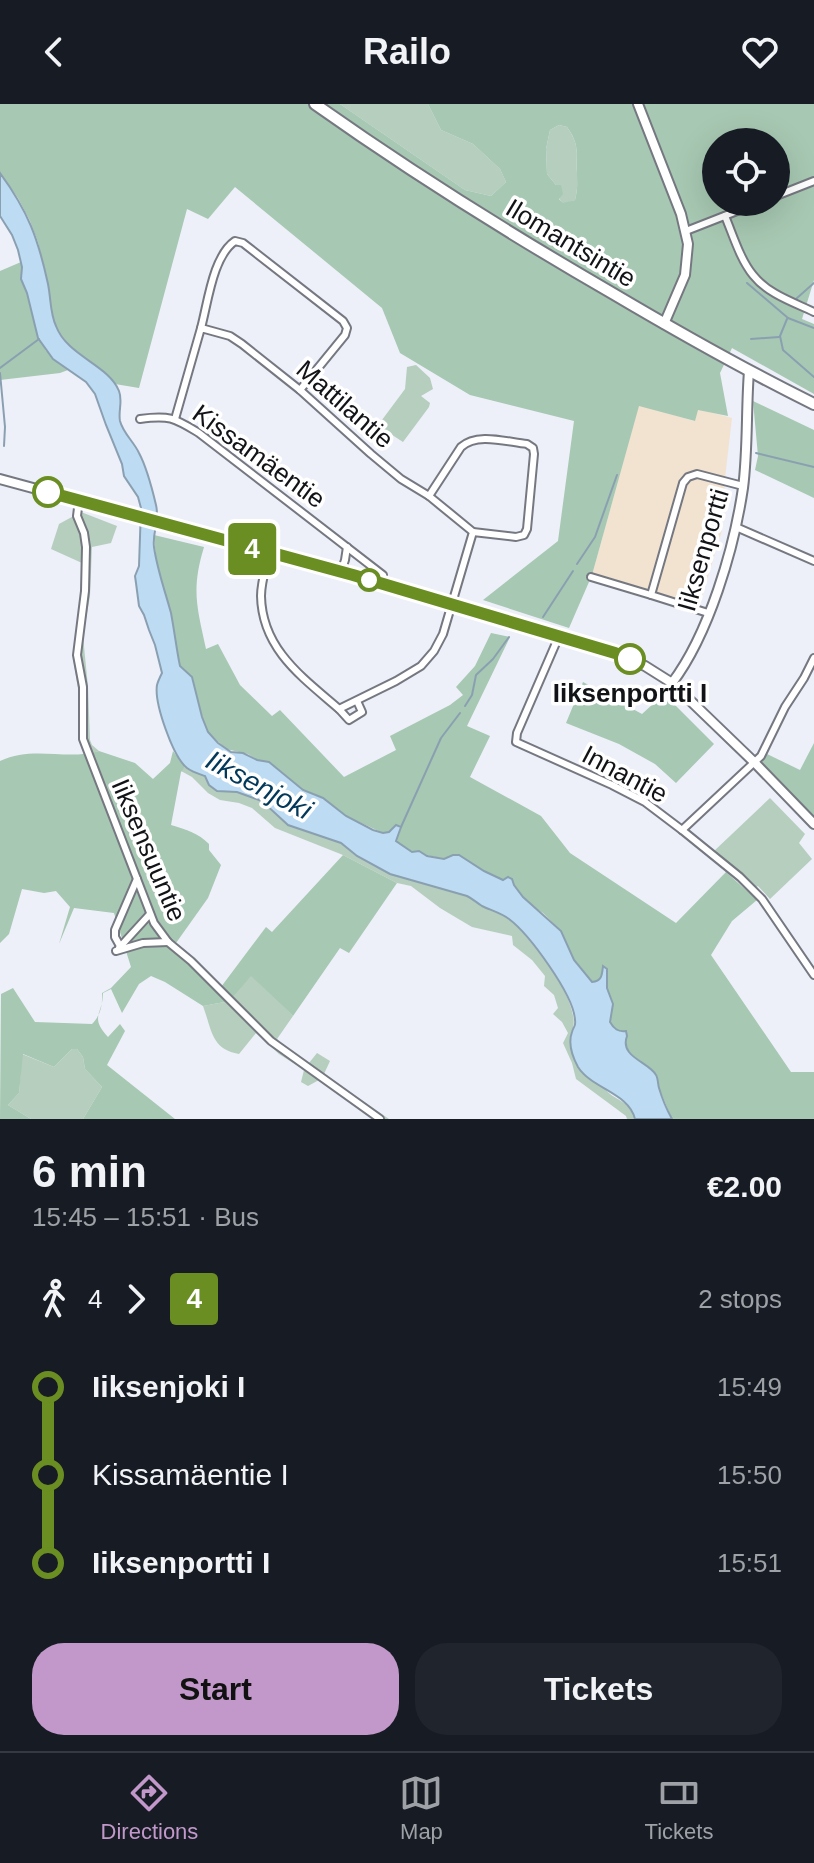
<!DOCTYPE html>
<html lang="en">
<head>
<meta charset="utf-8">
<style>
	:root { --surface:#171b24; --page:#20242c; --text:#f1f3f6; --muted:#9ea1a6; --line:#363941; --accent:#c198c9 }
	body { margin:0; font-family:Helvetica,sans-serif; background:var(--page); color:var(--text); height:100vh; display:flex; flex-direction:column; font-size:30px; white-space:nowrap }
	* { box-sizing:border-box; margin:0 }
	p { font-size:26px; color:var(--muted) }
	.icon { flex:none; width:44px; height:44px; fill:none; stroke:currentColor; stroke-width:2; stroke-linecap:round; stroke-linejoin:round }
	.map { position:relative; height:1015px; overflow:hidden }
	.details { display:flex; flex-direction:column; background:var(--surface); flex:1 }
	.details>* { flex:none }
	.badge { padding:0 16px; border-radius:6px; font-size:28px; line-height:52px }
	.controls { position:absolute; left:702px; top:24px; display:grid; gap:16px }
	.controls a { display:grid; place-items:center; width:88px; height:88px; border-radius:50%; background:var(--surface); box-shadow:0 8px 32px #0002; font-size:40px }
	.map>.badge { position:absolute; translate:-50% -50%; box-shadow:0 0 0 4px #fff }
	.legs { display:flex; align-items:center; gap:12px; height:88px; padding:0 32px; font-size:26px }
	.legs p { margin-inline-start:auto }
	.headline { display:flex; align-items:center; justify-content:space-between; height:136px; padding:0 32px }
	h1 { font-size:44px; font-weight:700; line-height:60px }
	.button { display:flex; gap:16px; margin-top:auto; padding:16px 32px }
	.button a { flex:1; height:92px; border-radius:32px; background:var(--accent); color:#111; font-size:32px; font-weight:700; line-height:92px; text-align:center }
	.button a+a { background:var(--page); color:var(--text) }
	ul { padding:0 32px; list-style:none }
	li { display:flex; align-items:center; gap:28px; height:88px; font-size:30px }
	li i { display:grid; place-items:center; width:12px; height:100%; margin:0 10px; background:currentColor }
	li i::after { content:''; width:20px; height:20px; margin:-10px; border:6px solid; border-radius:50%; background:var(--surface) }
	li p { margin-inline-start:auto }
	li:first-child i { background:linear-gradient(#0000 50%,currentColor 0) }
	li:last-child i { background:linear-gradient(currentColor 50%,#0000 0) }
	header { display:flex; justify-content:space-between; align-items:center; height:104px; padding:0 32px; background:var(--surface); font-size:36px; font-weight:700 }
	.tab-bar { display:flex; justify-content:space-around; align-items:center; height:112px; border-top:2px solid var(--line); background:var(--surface); font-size:22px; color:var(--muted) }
	.tab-bar a { display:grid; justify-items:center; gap:4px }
	.tab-bar .current { color:var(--accent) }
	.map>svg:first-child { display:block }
	.industrial { fill:#f2e3d0 }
	.green { fill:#b6cebe }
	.forest { fill:#a7c8b2; fill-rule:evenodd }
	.water { fill:#bddcf4; stroke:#8aa0b1; stroke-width:2 }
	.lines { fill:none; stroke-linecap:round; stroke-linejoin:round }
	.stream { stroke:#8aa0b1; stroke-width:2 }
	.minor-casing { stroke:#767881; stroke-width:10 }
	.tertiary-casing { stroke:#767881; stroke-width:12 }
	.primary-casing { stroke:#767881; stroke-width:14 }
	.minor { stroke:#fff; stroke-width:6 }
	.tertiary { stroke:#fff; stroke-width:8 }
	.primary { stroke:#fff; stroke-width:10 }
	.line-1-casing { stroke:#fff; stroke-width:18 }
	.line-1 { stroke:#6b8e23; stroke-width:12 }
	.stop-1-dot { fill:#fff; stroke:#6b8e23; stroke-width:4 }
	.labels { text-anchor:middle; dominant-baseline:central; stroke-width:7; stroke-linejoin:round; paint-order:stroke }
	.street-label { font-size:26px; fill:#121316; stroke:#fff }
	.stop-label { font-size:26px; font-weight:bold; fill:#121316; stroke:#fff }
	.water-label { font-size:28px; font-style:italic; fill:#023859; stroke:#fff }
</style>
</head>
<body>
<header><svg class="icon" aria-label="back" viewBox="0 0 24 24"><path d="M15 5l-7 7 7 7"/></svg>Railo<svg class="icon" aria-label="heart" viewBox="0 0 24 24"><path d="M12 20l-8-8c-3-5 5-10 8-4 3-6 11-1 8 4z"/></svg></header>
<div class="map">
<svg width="814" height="1015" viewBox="0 0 814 1015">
	<rect width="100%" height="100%" fill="#edeff9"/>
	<polygon class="industrial" points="639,301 694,317 698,305 732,314 725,374 722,426 699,503 592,471"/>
	<g class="green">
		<polygon points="340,0 428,0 441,26 473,40 500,65 506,78 491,92 465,86"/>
		<path d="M559,21L567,23C580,42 576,48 577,69C577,80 578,84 575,96L563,100L559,94L556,81L547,70L546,45L550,26Z"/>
		<polygon points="416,261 430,274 433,285 421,292 430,299 429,303 403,338 380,323 379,320 405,285 407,263"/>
		<polygon points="81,408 117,422 111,439 92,443 90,492 83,532 88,583 90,636 92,641 99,647 86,651 80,636 79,591 73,554 82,490 82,459 51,445 59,420"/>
		<path d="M185,663L204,672L223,688H237L262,697L288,721L341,739L362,755L390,770L467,792C472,795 477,800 482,802C484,803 487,802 489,803C495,805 505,812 510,816C531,833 584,901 572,927C581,943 593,971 604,984C614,997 630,996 635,1015H627L626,1012L576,975L572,959L563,939L568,929L562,918L553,910L558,904L554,891L544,882L545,872L532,856L513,841L512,832L472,823L440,804L411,782L397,779L343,751L275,724L252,704L239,699L220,696L208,689L192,673L181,667Z"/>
		<polygon points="770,694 805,730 799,739 812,755 770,795 758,782 755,784 713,748"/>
		<path d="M251,871L293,912L277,935L285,944L309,959L317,949L330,957L324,970L389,1015H374L319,976L308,982L301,978L304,966L279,950L256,929L239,950C211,945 212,926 203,902L230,897Z"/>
		<polygon points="72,945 77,945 83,953 85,965 102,983 83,1015 31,1015 8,1001 19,989 22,950 54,963"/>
	</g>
	<g class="forest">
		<path d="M0,0H340L465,86L491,92L506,78L500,65L473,40L441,26L428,0H814V176L802,215L814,220V290L732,244L720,269L728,312L698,306L695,317L639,302L592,471L569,524L483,496L558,437L574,317L470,291L400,249L382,204L235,83L208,115L187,105L139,284L115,280L89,257L72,246L56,225L51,208L49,184L38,138L30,117L18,94L0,69ZM559,21L567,23C580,41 576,49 577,69C577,80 578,84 575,96L563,99L559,95L563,90L561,81H556L547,70L546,45L550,26ZM716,38H776V98H716Z"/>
		<polygon points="21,158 40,236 46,247 53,249 68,266 60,269 0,276 0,167"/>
		<polygon points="753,297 814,326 814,394 755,366 758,352"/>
		<path d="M154,431L204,443C191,486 197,503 206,545L218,540L240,581L272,612L280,606L344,673L396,646L390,632L450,601L463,591L456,583L475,562L491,529L510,533L467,622L490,632L470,673L541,712L570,749L676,819L726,768L757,796L732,817L711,851L791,968H814V1015H672L659,984L657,972L628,947L620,928L616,926L610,918L611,894L607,884L608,867L603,863C602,872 602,877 592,878L574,856L561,827L543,809L530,801L508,773L503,776L484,767L459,751H453L444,755L413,748L396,737L400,728L383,729L346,712L323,694L303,686L263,657L257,656L248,650L226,645L208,628L200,607L192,573L180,562L171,510L156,455Z"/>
		<polygon points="583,578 642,610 664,590 714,640 676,679 655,660 619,640 566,619"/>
		<polygon points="814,639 814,715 780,677 760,659 767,650 800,666"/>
		<path d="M99,647L135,659L153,675L170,659L173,647L185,663L181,668L171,721C187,726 198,729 209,740V746L221,761L208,794L176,839L186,847L221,883L266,823L272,828L343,751L397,779L349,849L340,844L293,912L251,872L230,897L203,902L165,878L151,872L139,880L122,909L111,885L103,889C103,911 89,912 108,933L120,920L125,927L107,961L175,1015H83L102,983L85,965L83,953L77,945H72L54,963L23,950L19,989L8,1001L31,1015H0L1,890L13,884L35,918L92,920C100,912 103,901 102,889L111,884L131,863L114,809L74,804L59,840L70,803L56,787L44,789L22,785L9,830L0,839V657C34,641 66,657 99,647Z"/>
	</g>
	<path class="water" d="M0,69C28,107 38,134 48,180C51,195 50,209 56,222C67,252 109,261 119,287C123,297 118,307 120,317C123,329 134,338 139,349C147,364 152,384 156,401C160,418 152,428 154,443C157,465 165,487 171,509C174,525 176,541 179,557L180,562L192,573L202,613L208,628L218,639L231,648L243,649L257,656L269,658L303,686L323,694L346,712L373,726L383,729L389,728L396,721L401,723L396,737L412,748L419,747L427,752L444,755L453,751H459L484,767L503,776L508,773L512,775L514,781L523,793L561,827L574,856L592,878C602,877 602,871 603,862L607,865V884L613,900L610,918C614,925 618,928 626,927L627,932C619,953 649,958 656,971C658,974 658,981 659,984C662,994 667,1006 672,1015H635C629,989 592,985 578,963C572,952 568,939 572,928C574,921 576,923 575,916C574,891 529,830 509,815C501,809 490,806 482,802C477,799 473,795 467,792L390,770L357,752L341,739L288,721L262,697L237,688L217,687L209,681L205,672C199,670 192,668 187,664C173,653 154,599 157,581C158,577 160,573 162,569L155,541L149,526L144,511L139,502L136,479L135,472L139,462L141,404L138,393L124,372L122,360L106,321L95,290L86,278L53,255L38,234L27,189L21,175L22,163L18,146L12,131L0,112Z"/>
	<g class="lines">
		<g class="stream">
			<polyline points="747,179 788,214 814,224"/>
			<polyline points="797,194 814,179"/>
			<polyline points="787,215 780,232 783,246 814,273"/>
			<polyline points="751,235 779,233"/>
			<polyline points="0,264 39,235"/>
			<polyline points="0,269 5,323 4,342"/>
			<polyline points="756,349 814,363"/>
			<polyline points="577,460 595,433 617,371"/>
			<polyline points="543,513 573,467"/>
			<polyline points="520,516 538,520"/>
			<polyline points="514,526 515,524"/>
			<polyline points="465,602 472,591 476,571 493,555 509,533"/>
			<polyline points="401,723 441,634 460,609"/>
		</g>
		<g class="minor-casing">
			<g id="minor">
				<polyline points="776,92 814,77"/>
				<path d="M725,112C733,131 740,155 753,171C768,190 793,198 814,208"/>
				<polyline points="686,127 760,98"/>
				<path d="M201,224C208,198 213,152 235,137L243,139L343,217L347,224L345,231L300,286"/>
				<path d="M140,315C170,311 174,314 199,329L383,471"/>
				<path d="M175,315L201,224L230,232L242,240L300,286L371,350L401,375L429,392L473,428L443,530L434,547L421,562L396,577L339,605C302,573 262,545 261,492C261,478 266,463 269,449"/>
				<path d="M429,392L461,343C477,328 507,338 527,340L533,344L534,350L527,425L524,431L516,433L473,428"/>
				<polyline points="79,396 77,412 84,429 86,443 85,487 77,551 83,583 83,635 154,819 168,838 191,857 271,937 380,1015"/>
				<polyline points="736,423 814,457"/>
				<polyline points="341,468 345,456 347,443"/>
				<polyline points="591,473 651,491"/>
				<polyline points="708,509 651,491 683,379 688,373 697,370 743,382"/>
				<polyline points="559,532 517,629 516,638 612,681 645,698 682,726 740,773 762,795 814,871"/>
				<polyline points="339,605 349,616 362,608 357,597"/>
				<polyline points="682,726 761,652 785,603 804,574 814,554"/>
				<polyline points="120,842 115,833 115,826 137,775"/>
				<polyline points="119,844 150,810"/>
				<polyline points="116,847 143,839 168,838"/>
			</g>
		</g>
		<g class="tertiary-casing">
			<g id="tertiary">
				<polyline points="638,0 681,110 688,140 685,171 664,220"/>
				<polyline points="0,375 353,471 615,549 645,562 672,579 755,659 814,720"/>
				<path d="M672,579C709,530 734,445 743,384C748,346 746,306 749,267"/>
			</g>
		</g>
		<g class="primary-casing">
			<path id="primary" d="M315,0C411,68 510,130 612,189C678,228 745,266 814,300"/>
		</g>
		<use href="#minor" class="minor"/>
		<use href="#tertiary" class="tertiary"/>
		<use href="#primary" class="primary"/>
	</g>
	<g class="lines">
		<g class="line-1-casing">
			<polyline id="line-1" points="48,388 353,471 615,549 630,555"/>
		</g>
		<use href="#line-1" class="line-1"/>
	</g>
	<g class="stop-1-dot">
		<circle cx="48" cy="388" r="14"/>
		<circle cx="369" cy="476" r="10"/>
		<circle cx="630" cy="555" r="14"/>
	</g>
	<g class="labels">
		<g class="street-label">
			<text transform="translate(571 139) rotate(31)">Ilomantsintie</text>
			<text transform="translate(345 300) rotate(41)">Mattilantie</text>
			<text transform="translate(259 352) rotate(36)">Kissamäentie</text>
			<text transform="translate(703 446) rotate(-74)">Iiksenportti</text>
			<text transform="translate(625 670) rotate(28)">Innantie</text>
			<text transform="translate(149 746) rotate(67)">Iiksensuuntie</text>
		</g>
		<g class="stop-label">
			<text x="630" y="589">Iiksenportti I</text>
		</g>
		<g class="water-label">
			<text transform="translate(259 681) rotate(28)">Iiksenjoki</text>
		</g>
	</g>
</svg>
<div class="controls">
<a><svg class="icon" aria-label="locate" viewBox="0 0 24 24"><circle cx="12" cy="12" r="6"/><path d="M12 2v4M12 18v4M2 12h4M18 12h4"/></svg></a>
</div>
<b class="badge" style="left:252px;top:445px;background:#6b8e23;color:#fff">4</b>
</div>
<section class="details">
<div class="headline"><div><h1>6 min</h1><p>15:45 – 15:51 · Bus</p></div><b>€2.00</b></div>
<div class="legs"><svg class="icon" aria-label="walk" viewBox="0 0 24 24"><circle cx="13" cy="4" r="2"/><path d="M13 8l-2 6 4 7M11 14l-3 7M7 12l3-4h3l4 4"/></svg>4<svg class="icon" aria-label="forward" viewBox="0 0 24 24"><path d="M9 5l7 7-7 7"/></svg><b class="badge" style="background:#6b8e23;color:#fff">4</b><p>2 stops</p></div>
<ul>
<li><i style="color:#6b8e23"></i><b>Iiksenjoki I</b><p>15:49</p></li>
<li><i style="color:#6b8e23"></i><span>Kissamäentie I</span><p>15:50</p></li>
<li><i style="color:#6b8e23"></i><b>Iiksenportti I</b><p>15:51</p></li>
</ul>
<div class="button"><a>Start</a><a>Tickets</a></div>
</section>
<nav class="tab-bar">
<a class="current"><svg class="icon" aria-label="directions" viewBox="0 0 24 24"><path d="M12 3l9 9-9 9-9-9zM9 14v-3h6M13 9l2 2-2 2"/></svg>Directions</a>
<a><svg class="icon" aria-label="map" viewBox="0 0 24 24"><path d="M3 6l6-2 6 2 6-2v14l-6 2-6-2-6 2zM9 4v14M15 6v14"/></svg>Map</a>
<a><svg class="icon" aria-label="tickets" viewBox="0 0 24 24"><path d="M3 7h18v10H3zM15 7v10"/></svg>Tickets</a>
</nav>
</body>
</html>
